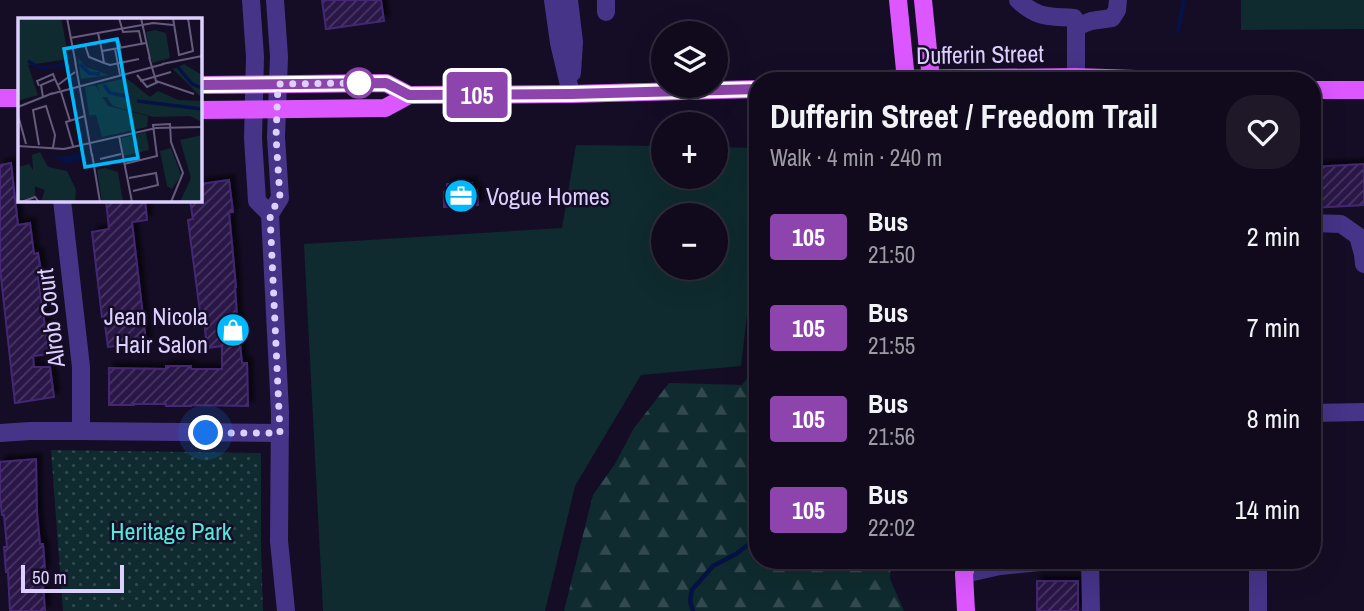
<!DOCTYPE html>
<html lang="en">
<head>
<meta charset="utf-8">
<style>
	:root { --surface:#100a1c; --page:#1e1829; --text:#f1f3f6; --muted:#9c9aa3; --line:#302b3b }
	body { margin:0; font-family:"Archivo Narrow",sans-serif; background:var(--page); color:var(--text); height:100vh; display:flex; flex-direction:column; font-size:26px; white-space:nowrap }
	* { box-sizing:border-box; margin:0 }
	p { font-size:23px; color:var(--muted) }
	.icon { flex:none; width:38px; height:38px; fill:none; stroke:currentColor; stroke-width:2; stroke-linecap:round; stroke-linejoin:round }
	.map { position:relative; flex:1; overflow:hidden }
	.drawer { position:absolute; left:749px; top:72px; width:572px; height:497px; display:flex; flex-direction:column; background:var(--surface); border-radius:28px; box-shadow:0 7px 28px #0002,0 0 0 2px var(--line) }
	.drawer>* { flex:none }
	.badge { padding:0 14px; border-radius:5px; font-size:24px; line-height:46px }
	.fabs { position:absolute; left:651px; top:21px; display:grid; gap:14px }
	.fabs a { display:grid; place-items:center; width:77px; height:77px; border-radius:50%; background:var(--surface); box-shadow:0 7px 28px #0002,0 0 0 2px var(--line); font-size:35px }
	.scale { position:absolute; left:21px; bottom:18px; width:103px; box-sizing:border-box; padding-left:7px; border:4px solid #ddd0ff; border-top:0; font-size:19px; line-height:24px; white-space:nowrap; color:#ddd0ff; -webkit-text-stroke:5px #150d25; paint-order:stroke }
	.you { position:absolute; width:35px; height:35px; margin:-18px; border:5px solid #fff; border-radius:50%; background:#1a73e8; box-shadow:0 0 0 10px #1a73e833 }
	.map>.badge { position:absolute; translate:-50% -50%; box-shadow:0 0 0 4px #fff }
	.round { display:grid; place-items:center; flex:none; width:74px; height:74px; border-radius:28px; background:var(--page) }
	.overview { display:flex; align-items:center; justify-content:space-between; height:119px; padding:0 21px }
	h1 { font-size:33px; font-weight:800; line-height:52px }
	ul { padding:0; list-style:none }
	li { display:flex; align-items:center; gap:21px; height:91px; padding:0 21px }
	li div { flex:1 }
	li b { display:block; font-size:26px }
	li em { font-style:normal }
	li .badge { min-width:77px; font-weight:700; text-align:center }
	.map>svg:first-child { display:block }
	.grass { fill:#0f2b2f; fill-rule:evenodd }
	.forest { fill:url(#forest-firs) }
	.park { fill:url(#park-dots) }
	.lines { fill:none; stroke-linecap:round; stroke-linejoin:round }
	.stream { stroke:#061244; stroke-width:4.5 }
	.building { fill:url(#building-hatch); stroke:#442875; stroke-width:2; filter:url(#shadow) }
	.minor { stroke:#453487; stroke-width:18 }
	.major { stroke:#dc57ff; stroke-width:18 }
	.line-casing { stroke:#fff; stroke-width:16 }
	.line { stroke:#8e44ad; stroke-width:10 }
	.walk { stroke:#ddd0ff; stroke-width:7; stroke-dasharray:0 12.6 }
	.stop-dot { fill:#fff; stroke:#8e44ad; stroke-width:3.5 }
	.labels { text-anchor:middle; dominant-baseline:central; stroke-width:5; stroke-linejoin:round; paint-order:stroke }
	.street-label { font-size:24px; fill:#ddd0ff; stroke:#150d25 }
	.poi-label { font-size:24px; fill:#ddd0ff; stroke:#150d25; text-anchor:start }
	.park-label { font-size:24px; fill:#53e8dc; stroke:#150d25 }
	.inset-river { fill:none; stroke:#061244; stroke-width:3.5 }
	.inset-road { fill:none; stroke:#655b7c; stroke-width:2 }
	.view { fill:#00b8fb; fill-opacity:0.15; stroke:#00b8fb; stroke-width:3.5 }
	.inset-edge { fill:none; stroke:#ddd0ff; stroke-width:3.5 }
</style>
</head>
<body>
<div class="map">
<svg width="1364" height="611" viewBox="0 0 1364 611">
	<defs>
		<pattern id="forest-firs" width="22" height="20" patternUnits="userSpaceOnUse" patternTransform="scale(1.75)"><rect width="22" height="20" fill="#0f2b2f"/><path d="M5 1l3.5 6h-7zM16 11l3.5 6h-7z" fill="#32494e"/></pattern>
		<pattern id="park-dots" width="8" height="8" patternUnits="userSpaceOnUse" patternTransform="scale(1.75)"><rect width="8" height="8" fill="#0f2b2f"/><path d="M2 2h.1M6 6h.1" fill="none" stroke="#32494e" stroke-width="1.8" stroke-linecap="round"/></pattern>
		<pattern id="building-hatch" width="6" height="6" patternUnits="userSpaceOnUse" patternTransform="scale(1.75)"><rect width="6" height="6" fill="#291747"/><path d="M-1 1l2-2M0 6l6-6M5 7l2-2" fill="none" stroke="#483863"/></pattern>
		<filter id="shadow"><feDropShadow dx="5" dy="-5" stdDeviation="2" flood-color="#0009"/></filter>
	</defs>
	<rect width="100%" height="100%" fill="#150d25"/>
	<g class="grass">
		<polygon points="1241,0 1364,0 1364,29 1241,30"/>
		<path d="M576,145L663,146V177H716V147L758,148V297L749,298L741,366L641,375L575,486L545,611H323L304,244L562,228ZM663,215H716V268H663Z"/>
	</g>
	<polygon class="forest" points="758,364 758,560 891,560 890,579 904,611 564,611 593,495 615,464 634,428 669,383 742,385"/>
	<polygon class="park" points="51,450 261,453 261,551 263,611 63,611"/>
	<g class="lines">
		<g class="stream">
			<polyline points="1178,31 1184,0"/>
			<polyline points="693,611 690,601 692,590 713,566 736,554 758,537"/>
		</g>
	</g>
	<g class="building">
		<polygon points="322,0 381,0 384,21 326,29"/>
		<polygon points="11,163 18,225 30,223 34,254 38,253 42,278 38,278 49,354 33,356 34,367 50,367 54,397 15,403 0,268 0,165"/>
		<polygon points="1364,164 1364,205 1312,208 1312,167"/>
		<polygon points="229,180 233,212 229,212 236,287 235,287 237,316 242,363 247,363 248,406 191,405 191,406 166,406 166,404 134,404 134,405 109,405 109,368 166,369 166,366 191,366 191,369 222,369 222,346 207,348 204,319 201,320 188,220 193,219 190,200 200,200 200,184"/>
		<polygon points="472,183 472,190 477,190 478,205 444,207 444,192 447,191 447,184"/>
		<polygon points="106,200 145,200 147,220 132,222 146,342 108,347 104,317 102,317 92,232 109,229"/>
		<polygon points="36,459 37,513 40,544 43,544 45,570 42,570 45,611 10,611 8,572 6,572 4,547 7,547 4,515 2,515 0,497 0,462"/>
		<rect x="1037" y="581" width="41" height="30"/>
	</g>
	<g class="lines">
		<g class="minor">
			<polyline points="251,0 255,57 253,138 257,201 270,214"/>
			<polyline points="275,0 279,57 276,137 280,198 270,214 280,412 279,541 286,611"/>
			<polyline points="553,0 559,43 571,94"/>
			<polyline points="569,0 574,42 572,73"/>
			<polyline points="606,0 606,12"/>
			<path d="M1018,0C1038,19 1049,16 1074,18L1076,22V77"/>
			<polyline points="1076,27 1091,21 1112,18 1117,10 1118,0"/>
			<polyline points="62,200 81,367 81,431"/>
			<polyline points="1312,223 1341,224 1358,236 1363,254 1364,264"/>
			<polyline points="1312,413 1364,412"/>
			<polyline points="0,433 30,431 81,431 280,433"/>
			<polyline points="1090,560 1091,611"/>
			<polyline points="1204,560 1258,562"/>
			<polyline points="964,574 1000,566 1060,560"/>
			<polyline points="1258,611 1258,560"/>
		</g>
		<g class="major">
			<polyline points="898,0 906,80"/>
			<polyline points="923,0 931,80"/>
			<polyline points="795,80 1076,77 1166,80"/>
			<polyline points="200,85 386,83 409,95"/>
			<polyline points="1312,90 1364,90"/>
			<polyline points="0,98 19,98"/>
			<polyline points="200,110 385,108 409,95 571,94 758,89"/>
			<polyline points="966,611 964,574 968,560"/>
		</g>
	</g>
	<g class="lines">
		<g class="line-casing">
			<polyline id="line" points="200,85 386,83 409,95 571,94 758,89"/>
		</g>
		<use href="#line" class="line"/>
		<polyline class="walk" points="206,433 280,433 270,214 280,198 276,137 278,84 359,83"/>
	</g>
	<defs>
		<g id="office-disc" transform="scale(1.75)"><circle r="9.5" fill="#00b8fb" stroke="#150d25"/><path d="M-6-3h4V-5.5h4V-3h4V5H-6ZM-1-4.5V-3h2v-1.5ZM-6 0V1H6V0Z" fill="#fff"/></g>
		<g id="shop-disc" transform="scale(1.75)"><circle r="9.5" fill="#00b8fb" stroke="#150d25"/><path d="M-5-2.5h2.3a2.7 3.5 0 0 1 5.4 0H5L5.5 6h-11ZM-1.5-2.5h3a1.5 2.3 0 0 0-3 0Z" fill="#fff"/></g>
	</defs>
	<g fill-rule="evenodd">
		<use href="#office-disc" x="461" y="196"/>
		<use href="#shop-disc" x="233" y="330"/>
	</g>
	<circle class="stop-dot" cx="359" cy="83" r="14"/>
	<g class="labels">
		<g class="street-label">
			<text transform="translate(980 54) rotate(-1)">Dufferin Street</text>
			<text transform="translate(50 318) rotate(-97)">Alrob Court</text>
		</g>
		<g class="poi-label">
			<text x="486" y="196">Vogue Homes</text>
			<text x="208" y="316" text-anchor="end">Jean Nicola<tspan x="208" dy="28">Hair Salon</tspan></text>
		</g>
		<g class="park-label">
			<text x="171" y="531">Heritage Park</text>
		</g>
	</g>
	<g transform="translate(18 18)">
		<rect width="184" height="184" fill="#150d25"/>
		<path d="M0,0H43L51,41L10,47L20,77L0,83ZM60,40L68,49L91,57L63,61ZM77,67L90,88L130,98L129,109L84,119L78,97H71L67,69ZM11,146L17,155V178L0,183V149Z" fill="#0f2b2f"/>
		<path d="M166,46L184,57V80L155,51ZM108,60L132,79L140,73L160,82L184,83V104L172,98L135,99L95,88L89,79H83L79,67ZM184,117V184H162L173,160L162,122ZM22,134L30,149L49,153L58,172L57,184H23L27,172L16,168L14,137ZM87,150L100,154L105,184H84L79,152Z" fill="#0f2b2f"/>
		<path d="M137,12L148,15L152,40L134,45L128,14ZM128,114L131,132L106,138L103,120ZM153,130L163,157L154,171L149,168L142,133Z" fill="#0f2b2f"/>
		<path d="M28,135L41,139L62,135L66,141L48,146Z" fill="#061244"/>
		<path class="inset-river" d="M10,43L22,50L52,46M62,46L71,55L82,56M159,48L174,66L184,70M86,67L92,75L113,79M119,83L184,91"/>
		<path class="inset-road" d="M49,0L58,47M101,0L105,14L121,13L124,27M123,0L132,41M155,0L161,37L175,33L170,0M80,15L84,33L128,25M52,20L135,5L155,7M97,31L102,57M84,33L86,45L92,47L121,41M131,39L138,63L176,76M57,43L74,138M86,45L71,39L67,27L100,21L103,30M144,46L184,38M119,57L129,69L140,64M122,63L153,54M40,67L57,54M21,68L19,63L35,56L37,61M43,74L52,103M33,76L146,46M25,79L23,67L37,61L42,72M0,89L35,75M0,97L8,126M101,118L114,184M21,127L15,92L28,88L37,117L35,130M0,128L46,131L138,110L184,109M55,128L48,104L67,98M74,136L82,184M82,141L103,136M106,146L139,138L135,107L152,106L153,124L165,155L153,184M111,160L138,155L140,167L115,173M3,184L17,179L21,184"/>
		<path class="view" d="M99,21L120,140L67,149L46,31Z"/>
		<rect width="184" height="184" class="inset-edge"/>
	</g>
</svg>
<div class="fabs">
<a><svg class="icon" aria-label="layers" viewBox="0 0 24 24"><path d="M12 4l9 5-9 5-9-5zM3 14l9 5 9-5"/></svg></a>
<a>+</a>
<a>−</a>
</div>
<div class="scale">50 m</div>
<div class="you" style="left:206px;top:433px"></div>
<b class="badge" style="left:477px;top:95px;background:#8e44ad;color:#fff">105</b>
<section class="drawer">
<div class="overview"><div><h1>Dufferin Street / Freedom Trail</h1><p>Walk · 4 min · 240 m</p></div><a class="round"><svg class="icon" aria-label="heart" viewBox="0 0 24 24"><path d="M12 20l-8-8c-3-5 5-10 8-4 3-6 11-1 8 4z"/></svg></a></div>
<ul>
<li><span class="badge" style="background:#8e44ad;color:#fff">105</span><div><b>Bus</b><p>21:50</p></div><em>2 min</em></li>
<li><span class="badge" style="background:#8e44ad;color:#fff">105</span><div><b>Bus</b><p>21:55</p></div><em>7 min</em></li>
<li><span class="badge" style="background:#8e44ad;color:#fff">105</span><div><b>Bus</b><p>21:56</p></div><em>8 min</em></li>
<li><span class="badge" style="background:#8e44ad;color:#fff">105</span><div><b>Bus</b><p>22:02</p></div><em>14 min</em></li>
</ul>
</section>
</div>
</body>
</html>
